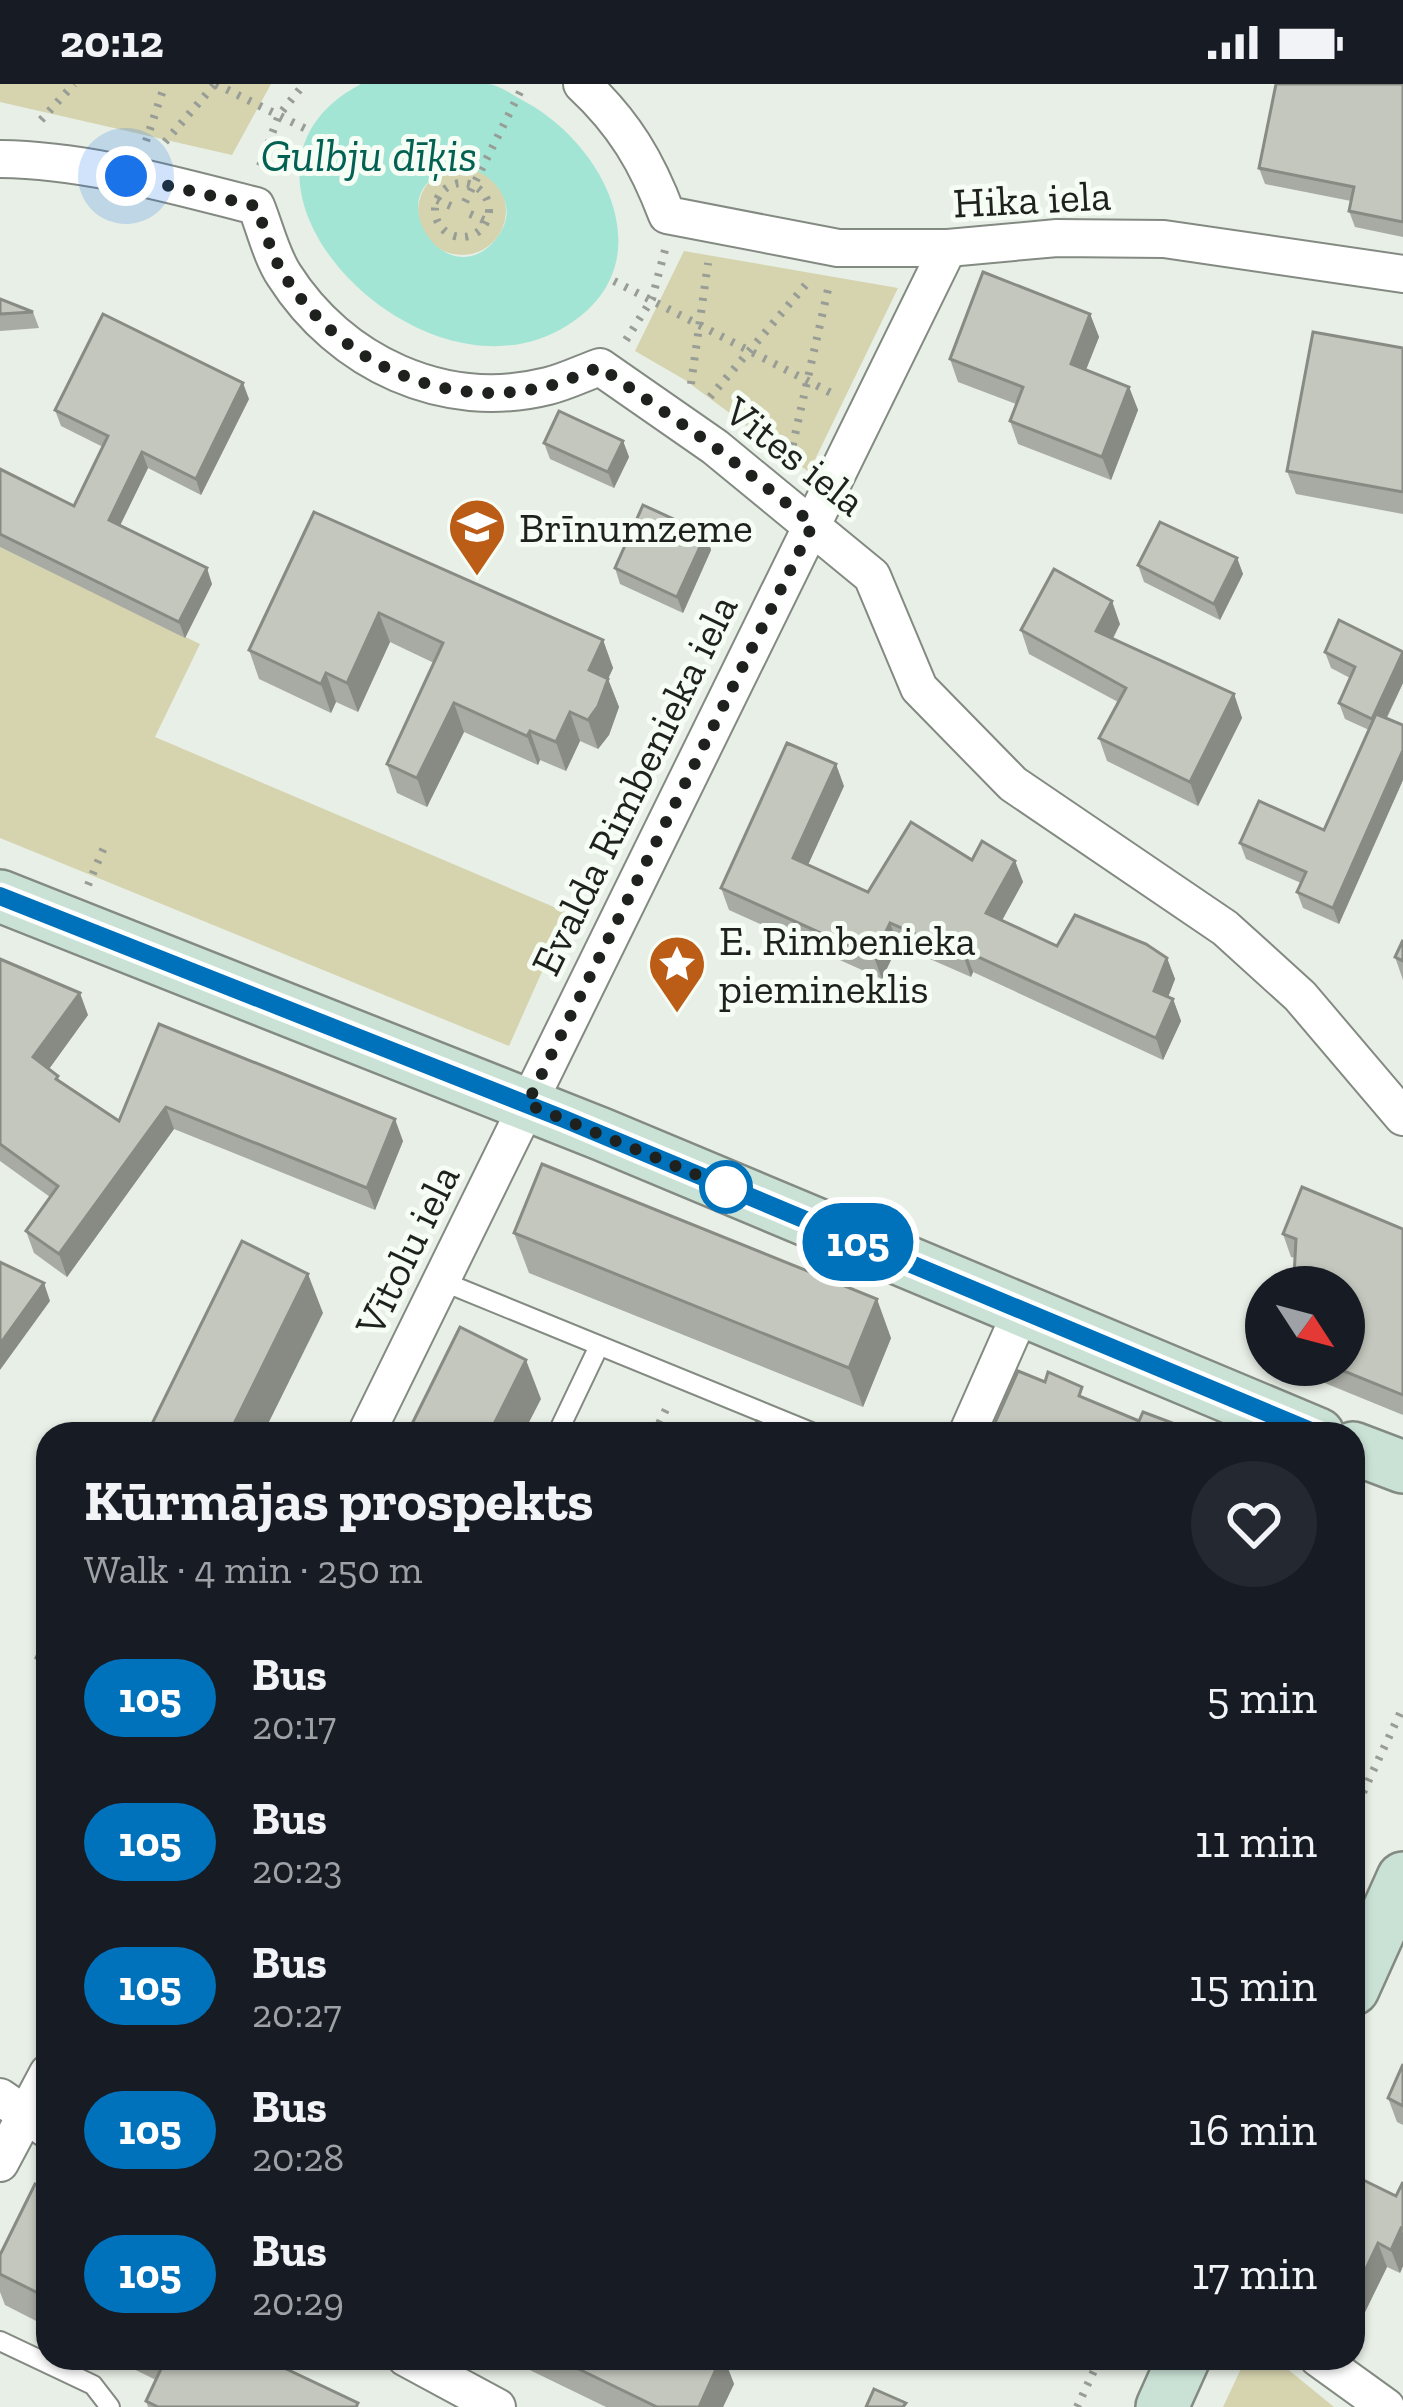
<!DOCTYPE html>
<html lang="en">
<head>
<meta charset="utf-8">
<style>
	:root { --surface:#171b24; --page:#242831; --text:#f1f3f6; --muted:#9ea1a6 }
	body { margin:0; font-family:"Zilla Slab",serif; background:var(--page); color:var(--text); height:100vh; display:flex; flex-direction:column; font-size:45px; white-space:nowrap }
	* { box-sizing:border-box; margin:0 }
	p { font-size:39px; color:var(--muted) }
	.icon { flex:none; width:66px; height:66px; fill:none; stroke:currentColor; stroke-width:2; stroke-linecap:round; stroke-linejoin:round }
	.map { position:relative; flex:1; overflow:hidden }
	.sheet { position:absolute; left:36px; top:1338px; width:1329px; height:948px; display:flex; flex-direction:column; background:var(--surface); border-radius:36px; box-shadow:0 3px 9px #0004 }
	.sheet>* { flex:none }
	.badge { padding:0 24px; border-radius:39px; font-size:42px; line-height:78px }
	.needle { width:78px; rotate:126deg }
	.buttons { position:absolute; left:1245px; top:1182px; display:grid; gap:24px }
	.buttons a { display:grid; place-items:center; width:120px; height:120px; border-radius:50%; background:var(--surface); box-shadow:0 3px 9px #0004; font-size:60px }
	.you { position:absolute; width:60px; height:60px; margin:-30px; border:9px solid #fff; border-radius:50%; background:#1a73e8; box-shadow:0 0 0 18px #1a73e833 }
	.map>.badge { position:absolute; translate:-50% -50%; box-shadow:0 0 0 6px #fff }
	.round { display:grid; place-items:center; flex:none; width:126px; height:126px; border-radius:63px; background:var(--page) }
	.head { display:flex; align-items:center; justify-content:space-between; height:204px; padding:0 48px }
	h1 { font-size:57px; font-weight:700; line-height:90px }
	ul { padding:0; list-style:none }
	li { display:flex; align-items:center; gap:36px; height:144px; padding:0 48px }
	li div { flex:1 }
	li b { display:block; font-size:45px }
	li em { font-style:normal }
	li .badge { min-width:132px; font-weight:700; text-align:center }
	.status { display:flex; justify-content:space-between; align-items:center; height:84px; padding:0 60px; background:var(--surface); direction:ltr }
	.status svg { height:33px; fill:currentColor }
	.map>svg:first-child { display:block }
	.green { fill:#d6d4af }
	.water { fill:#a2e5d4; fill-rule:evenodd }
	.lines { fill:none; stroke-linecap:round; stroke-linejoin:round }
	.lane-casing { stroke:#838a82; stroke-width:22 }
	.street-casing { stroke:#838a82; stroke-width:40 }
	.secondary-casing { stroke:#838a82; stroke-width:56 }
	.path { stroke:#989d96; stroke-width:8; stroke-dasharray:3 9; stroke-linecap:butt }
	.lane { stroke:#fff; stroke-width:18 }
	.street { stroke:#fff; stroke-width:36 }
	.secondary { stroke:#cae2d6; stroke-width:51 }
	.wall { fill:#a8aba3 }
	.shaded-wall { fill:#888b84 }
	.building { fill:#c3c7bd; stroke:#888b84; stroke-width:3 }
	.line-casing { stroke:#fff; stroke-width:27 }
	.line { stroke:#0072bc; stroke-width:18 }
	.walk { stroke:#1e211d; stroke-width:12; stroke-dasharray:0 21.6 }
	.stop-dot { fill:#fff; stroke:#0072bc; stroke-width:6 }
	.labels { text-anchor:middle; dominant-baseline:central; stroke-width:10; stroke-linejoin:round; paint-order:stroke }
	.street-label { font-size:42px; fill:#1e211d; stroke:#f5fdf4 }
	.poi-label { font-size:42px; fill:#1e211d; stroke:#f5fdf4; text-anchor:start }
	.water-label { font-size:45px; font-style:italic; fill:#026152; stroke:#f5fdf4 }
</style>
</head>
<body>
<div class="status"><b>20:12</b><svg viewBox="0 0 49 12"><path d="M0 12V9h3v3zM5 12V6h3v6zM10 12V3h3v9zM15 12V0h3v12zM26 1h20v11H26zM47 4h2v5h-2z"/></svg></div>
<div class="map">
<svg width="1403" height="2323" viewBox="0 0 1403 2323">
	<rect width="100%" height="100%" fill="#e8efe6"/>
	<g class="green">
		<polygon points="0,0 271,0 232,71 0,18"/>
		<circle cx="462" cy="127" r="44"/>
		<polygon points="684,167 898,204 809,388 685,296 635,267"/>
		<polygon points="0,463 200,560 155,653 568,829 509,962 0,754"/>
		<polygon points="1246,2274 1274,2274 1334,2323 1223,2323"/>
	</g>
	<path class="water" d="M361,0C398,0 454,0 489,0C500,2 512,10 522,16C605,59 666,179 568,241C422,335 187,91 361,0ZM466,83C498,91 521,125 496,155C444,219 367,93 466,83Z"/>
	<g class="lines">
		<g class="lane-casing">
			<g id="lane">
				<polyline points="444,1198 816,1350"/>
				<polyline points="557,1350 599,1262"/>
				<polyline points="0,2257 93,2301 110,2323"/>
			</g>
		</g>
		<g class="street-casing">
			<g id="street">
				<path d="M582,0C624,39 647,78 667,131L838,164H948L1057,154L1164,155L1403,190"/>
				<path d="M0,75C86,76 173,101 256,122C265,144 271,171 284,191C340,279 444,328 548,302C565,298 583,289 600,283L715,363L872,492L919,604L1013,700L1225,844L1300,912L1403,1033"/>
				<polyline points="366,1350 948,164"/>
				<polyline points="967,1350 1021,1228"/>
				<polyline points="0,2013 48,2046"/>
				<polyline points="0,2079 48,1989"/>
				<polyline points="406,2274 497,2323"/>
				<polyline points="1318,2274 1386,2323"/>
			</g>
		</g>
		<g class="secondary-casing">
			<g id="secondary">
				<polyline points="0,812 601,1050 1318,1350"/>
				<polyline points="1353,1364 1403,1383"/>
				<polyline points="1353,1905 1403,1794"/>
				<polyline points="1162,2323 1184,2274"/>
			</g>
		</g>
		<g class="path">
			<polyline points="216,0 308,46"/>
			<polyline points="41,36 74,0"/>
			<polyline points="146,57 165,0"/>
			<polyline points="165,58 215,0"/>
			<polyline points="260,82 279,31 304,0"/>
			<circle cx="462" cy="126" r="27"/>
			<polyline points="437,116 453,123"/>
			<polyline points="465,118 524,0"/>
			<polyline points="470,130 486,137"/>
			<polyline points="614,197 837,312"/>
			<polyline points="626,256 652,215 665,166"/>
			<polyline points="691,300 708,179"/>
			<polyline points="710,313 809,197"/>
			<polyline points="790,373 829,201"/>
			<polyline points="88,801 105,761"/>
			<polyline points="654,1350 669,1319"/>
			<polyline points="1353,1730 1403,1623"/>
			<polyline points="1077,2323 1100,2274"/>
		</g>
		<use href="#lane" class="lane"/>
		<use href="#street" class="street"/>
		<use href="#secondary" class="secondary"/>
	</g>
	<g class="wall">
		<polygon points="1403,0 1403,153 1355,143 1349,127 1351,117 1265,100 1259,84"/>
		<polygon points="0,215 33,228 39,244 0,247"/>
		<polygon points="1090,230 1099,253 1086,286 1129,303 1138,326 1111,396 1018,360 1010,337 1016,320 958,298 950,275"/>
		<polygon points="1403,264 1403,430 1296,410 1287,387"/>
		<polygon points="249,315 201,411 148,384 120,441 212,500 185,554 0,463 0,385 74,422 103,363 61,342 55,326"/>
		<polygon points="623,357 629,373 614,404 550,375 544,359"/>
		<polygon points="314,428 603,556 613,584 608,595 619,623 609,651 598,665 580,657 566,687 540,676 538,681 464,648 427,723 397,709 387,680 434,579 390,558 358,628 336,618 331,629 259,595 249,566"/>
		<polygon points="706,450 711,466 683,529 620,500 615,484"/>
		<polygon points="1237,474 1243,490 1220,536 1144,498 1138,481"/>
		<polygon points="1120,540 1113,555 1234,610 1242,634 1198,722 1107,677 1099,654 1118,618 1029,570 1021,546"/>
		<polygon points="1325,568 1403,568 1403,599 1387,634 1403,641 1403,696 1339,840 1303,824 1297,808 1301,799 1246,775 1240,759 1324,746 1369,646 1345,635 1339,619 1350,594 1331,584"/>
		<polygon points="844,702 808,781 868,808 972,776 1015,777 1023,798 1002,836 1057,862 1167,874 1175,895 1168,913 1173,915 1181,937 1163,976 973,888 971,893 898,861 882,895 729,826 721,804"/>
		<polygon points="1403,856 1403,896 1395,873"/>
		<polygon points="0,875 88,931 49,985 60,997 119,1037 159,940 403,1057 375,1126 174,1045 67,1193 34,1169 26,1147 50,1113 0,1077"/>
		<polygon points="1403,1145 1403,1331 1288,1284 1287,1281 1344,1281 1344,1203 1298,1203 1294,1192 1295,1174 1291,1173 1283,1150"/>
		<polygon points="514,1149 891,1254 863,1323 529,1189"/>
		<polygon points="48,1550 48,1608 36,1574"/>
		<polygon points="1403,1980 1403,2041 1397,2038 1388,2014"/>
		<polygon points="1353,2091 1396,2112 1403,2098 1403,2182 1400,2189 1387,2183 1365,2228 1353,2231"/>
		<polygon points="48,2107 48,2243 5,2221 0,2208 0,2171"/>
		<polygon points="111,2274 263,2274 359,2323 148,2323 146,2317 156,2296"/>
		<polygon points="505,2274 724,2274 734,2300 723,2323 606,2323"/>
	</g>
	<g class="shaded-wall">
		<polygon points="1090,230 1099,253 1079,303 1071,280"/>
		<polygon points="243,299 249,315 201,411 196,395"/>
		<polygon points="1129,303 1138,326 1111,396 1102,373"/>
		<polygon points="623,357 629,373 614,404 608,388"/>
		<polygon points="142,368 148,384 115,452 109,436"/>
		<polygon points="706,450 711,466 683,529 677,513"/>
		<polygon points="1237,474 1243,490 1220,536 1214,520"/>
		<polygon points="207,484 212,500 185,554 179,538"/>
		<polygon points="1112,517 1120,540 1104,570 1096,547"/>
		<polygon points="379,529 390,558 358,628 347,599"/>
		<polygon points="603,556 613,584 608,595 619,623 609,651 598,665 588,636 589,586"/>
		<polygon points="1403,571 1403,599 1378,651 1372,635"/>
		<polygon points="326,589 336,618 331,629 321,600"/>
		<polygon points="1234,610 1242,634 1198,722 1190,698"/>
		<polygon points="454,619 464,648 427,723 417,694"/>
		<polygon points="570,628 580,657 566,687 556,658"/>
		<polygon points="530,647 540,676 538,681 527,652"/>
		<polygon points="1403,666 1403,696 1339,840 1333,824"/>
		<polygon points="836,680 844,702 801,796 793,774"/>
		<polygon points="1015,777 1023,798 994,851 986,829"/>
		<polygon points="890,839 898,861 882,895 874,873"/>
		<polygon points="965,867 973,888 971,893 963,871"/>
		<polygon points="1167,874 1175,895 1162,929 1154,907"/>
		<polygon points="80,909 88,931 41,996 33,973"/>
		<polygon points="1173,915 1181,937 1163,976 1156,954"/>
		<polygon points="166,1023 174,1045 67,1193 59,1170"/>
		<polygon points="395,1035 403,1057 375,1126 367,1104"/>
		<polygon points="308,1190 323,1229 263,1350 229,1350"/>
		<polygon points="44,1199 50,1217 0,1286 0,1260"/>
		<polygon points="877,1215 891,1254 863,1323 849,1284"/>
		<polygon points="526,1276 541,1315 523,1350 489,1350"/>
		<polygon points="1353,1481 1358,1495 1353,1507"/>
		<polygon points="1401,2144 1403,2149 1403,2182 1400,2189 1391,2166"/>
		<polygon points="1378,2159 1387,2183 1365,2228 1357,2204"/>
		<polygon points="721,2274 724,2274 734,2300 723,2323 699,2323"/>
	</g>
	<g class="building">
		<polygon points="1276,0 1403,0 1403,138 1349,127 1354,103 1259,84"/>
		<polygon points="983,188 1090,230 1071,280 1129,303 1102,373 1010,337 1023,303 950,275"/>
		<polygon points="0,215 33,228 0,230"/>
		<polygon points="103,230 243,299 196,395 142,368 109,436 207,484 179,538 0,450 0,385 74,422 108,352 55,326"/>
		<polygon points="1313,248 1403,264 1403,408 1287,387"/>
		<polygon points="559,327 623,357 608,388 544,359"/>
		<polygon points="643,421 706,450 677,513 615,484"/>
		<polygon points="314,428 603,556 589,586 608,595 598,622 588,636 570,628 556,658 530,647 527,652 454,619 417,694 387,680 443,559 379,529 347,599 326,589 321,600 249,566"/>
		<polygon points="1160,438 1237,474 1214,520 1138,481"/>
		<polygon points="1054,485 1112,517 1096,547 1234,610 1190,698 1099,654 1126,604 1021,546"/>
		<polygon points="1339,536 1403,568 1372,635 1339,619 1355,583 1325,568"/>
		<polygon points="1376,630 1403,641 1403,666 1333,824 1297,808 1306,788 1240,759 1259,717 1324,746"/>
		<polygon points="787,659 836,680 793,774 868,808 911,738 972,776 982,757 1015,777 986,829 1057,862 1075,831 1146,860 1167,874 1154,907 1173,915 1156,954 965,867 963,871 890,839 874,873 721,804"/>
		<polygon points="1403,856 1403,877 1395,873"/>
		<polygon points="0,875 80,909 33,973 58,992 56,995 119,1037 159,940 395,1035 367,1104 166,1023 59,1170 26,1147 58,1102 0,1060"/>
		<polygon points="542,1080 877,1215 849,1284 514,1149"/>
		<polygon points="1302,1103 1403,1145 1403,1311 1329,1281 1344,1281 1344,1203 1303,1203 1294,1192 1296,1155 1283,1150"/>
		<polygon points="242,1157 308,1190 229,1350 147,1350"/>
		<polygon points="0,1178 44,1199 0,1260"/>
		<polygon points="460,1243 526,1276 489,1350 407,1350"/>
		<polygon points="1018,1287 1045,1298 1048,1288 1082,1303 1079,1312 1139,1337 1143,1328 1178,1341 1174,1350 990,1350"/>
		<polygon points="757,1337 786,1350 751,1350"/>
		<polygon points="48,1550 48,1581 36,1574"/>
		<polygon points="1403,1980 1403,2022 1388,2014"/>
		<polygon points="1353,2091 1396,2112 1403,2098 1403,2145 1401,2144 1391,2166 1378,2159 1357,2204 1353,2206"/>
		<polygon points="35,2100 48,2107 48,2214 0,2190 0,2171"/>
		<polygon points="166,2274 263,2274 358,2319 356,2323 158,2323 146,2317"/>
		<polygon points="556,2274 721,2274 699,2323 657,2323"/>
		<polygon points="874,2305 906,2319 903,2323 866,2323"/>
	</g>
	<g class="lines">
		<g class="line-casing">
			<polyline id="line" points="0,812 564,1035 1318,1350"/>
		</g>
		<use href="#line" class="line"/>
		<path class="walk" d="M126,92L256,122C265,144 271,171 284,191C340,279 444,328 548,302C565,298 583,289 600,283L715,363L813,440L527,1020L726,1103"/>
	</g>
	<defs>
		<g id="school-pin" transform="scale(3)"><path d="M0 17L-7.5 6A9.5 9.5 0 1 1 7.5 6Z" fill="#bb5c17" stroke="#f5fdf4"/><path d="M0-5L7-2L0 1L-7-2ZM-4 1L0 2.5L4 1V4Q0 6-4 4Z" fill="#fff"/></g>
		<g id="sight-pin" transform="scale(3)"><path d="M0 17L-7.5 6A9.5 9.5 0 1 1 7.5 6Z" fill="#bb5c17" stroke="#f5fdf4"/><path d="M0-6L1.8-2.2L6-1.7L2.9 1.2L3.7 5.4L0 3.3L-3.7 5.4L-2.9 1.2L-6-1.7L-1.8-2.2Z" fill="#fff"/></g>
	</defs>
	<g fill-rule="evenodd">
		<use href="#school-pin" x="477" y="443"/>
		<use href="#sight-pin" x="677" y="880"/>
	</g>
	<circle class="stop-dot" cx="726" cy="1103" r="24"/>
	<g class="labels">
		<g class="street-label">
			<text transform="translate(1032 115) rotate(-3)">Hika iela</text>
			<text transform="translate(795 372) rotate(38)">Vites iela</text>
			<text transform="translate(634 701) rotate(-64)">Evalda Rimbenieka iela</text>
			<text transform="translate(407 1166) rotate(-64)">Vītolu iela</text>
		</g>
		<g class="poi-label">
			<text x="519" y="443">Brīnumzeme</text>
			<text x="719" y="856">E. Rimbenieka<tspan x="719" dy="48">piemineklis</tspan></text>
		</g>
		<g class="water-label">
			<text x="369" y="72">Gulbju dīķis</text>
		</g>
	</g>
</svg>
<div class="buttons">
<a><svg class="needle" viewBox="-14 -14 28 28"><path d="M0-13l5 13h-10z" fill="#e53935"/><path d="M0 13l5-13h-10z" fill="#9ea1a6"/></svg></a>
</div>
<div class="you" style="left:126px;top:92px"></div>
<b class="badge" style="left:858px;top:1158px;background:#0072bc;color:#fff">105</b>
<section class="sheet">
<div class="head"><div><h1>Kūrmājas prospekts</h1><p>Walk · 4 min · 250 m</p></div><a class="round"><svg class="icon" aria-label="heart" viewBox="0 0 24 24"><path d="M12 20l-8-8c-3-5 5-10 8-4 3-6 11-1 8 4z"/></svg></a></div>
<ul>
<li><span class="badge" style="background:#0072bc;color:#fff">105</span><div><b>Bus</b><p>20:17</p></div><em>5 min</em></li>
<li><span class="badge" style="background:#0072bc;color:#fff">105</span><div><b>Bus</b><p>20:23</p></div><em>11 min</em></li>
<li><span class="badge" style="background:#0072bc;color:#fff">105</span><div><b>Bus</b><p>20:27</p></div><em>15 min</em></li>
<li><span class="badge" style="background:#0072bc;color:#fff">105</span><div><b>Bus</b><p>20:28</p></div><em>16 min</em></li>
<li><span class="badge" style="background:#0072bc;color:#fff">105</span><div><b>Bus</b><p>20:29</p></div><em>17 min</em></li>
</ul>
</section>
</div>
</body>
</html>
